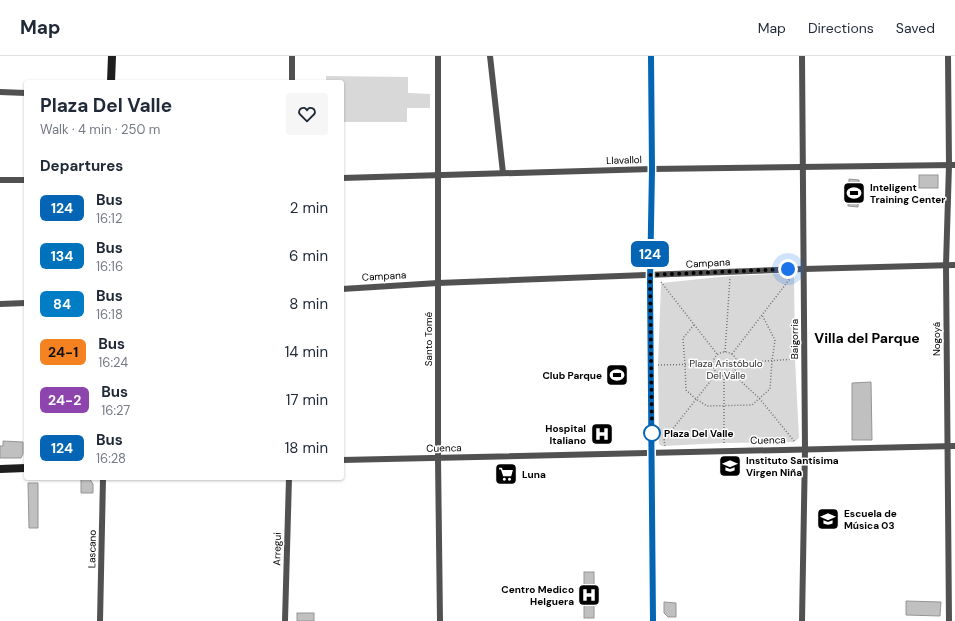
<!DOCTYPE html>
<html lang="en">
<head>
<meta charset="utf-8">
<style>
	:root { --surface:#fff; --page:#f6f6f7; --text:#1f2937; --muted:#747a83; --line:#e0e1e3 }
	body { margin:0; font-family:"DM Sans",sans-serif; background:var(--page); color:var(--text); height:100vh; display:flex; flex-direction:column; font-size:15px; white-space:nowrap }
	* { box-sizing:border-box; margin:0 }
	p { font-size:13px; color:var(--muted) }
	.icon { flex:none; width:22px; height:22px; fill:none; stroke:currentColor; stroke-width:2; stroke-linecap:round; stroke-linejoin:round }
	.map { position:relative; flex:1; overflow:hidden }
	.sheet { position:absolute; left:24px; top:24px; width:320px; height:400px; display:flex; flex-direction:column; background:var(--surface); border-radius:4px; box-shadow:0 1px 3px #0004 }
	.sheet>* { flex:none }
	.badge { padding:0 8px; border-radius:6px; font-size:14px; line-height:26px }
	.you { position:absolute; width:20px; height:20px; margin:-10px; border:3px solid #fff; border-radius:50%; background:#1a73e8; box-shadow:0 0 0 6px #1a73e833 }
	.map>.badge { position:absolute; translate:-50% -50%; box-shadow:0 0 0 2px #fff }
	h2 { padding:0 16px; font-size:15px; line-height:36px }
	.round { display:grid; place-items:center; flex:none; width:42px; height:42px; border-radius:4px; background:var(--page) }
	.summary { display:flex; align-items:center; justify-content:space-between; height:68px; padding:0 16px }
	h1 { font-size:19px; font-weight:700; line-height:30px }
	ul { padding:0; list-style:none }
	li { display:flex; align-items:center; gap:12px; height:48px; padding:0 16px }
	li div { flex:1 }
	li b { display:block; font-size:15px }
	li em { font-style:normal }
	li .badge { min-width:44px; font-weight:700; text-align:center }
	header { display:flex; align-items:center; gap:24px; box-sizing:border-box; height:56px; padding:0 20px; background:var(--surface); border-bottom:1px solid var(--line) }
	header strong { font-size:19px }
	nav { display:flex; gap:22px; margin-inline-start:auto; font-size:14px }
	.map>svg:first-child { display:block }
	.green { fill:#d8d8d8 }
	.building { fill:#c0c0c0; stroke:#959595 }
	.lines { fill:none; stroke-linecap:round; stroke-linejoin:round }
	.path { stroke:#737373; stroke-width:1.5; stroke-dasharray:1 2; stroke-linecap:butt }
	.street { stroke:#515151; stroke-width:6 }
	.secondary { stroke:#1e1e1e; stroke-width:8 }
	.line-casing { stroke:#fff; stroke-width:9 }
	.line { stroke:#0465b4; stroke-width:6 }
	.walk { stroke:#000; stroke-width:4; stroke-dasharray:0 7.2 }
	.stop-dot { fill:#fff; stroke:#0465b4; stroke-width:2 }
	.labels { text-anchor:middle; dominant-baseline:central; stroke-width:3; stroke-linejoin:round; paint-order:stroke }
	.street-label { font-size:10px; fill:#000; stroke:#fff }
	.poi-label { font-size:10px; font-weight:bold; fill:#000; stroke:#fff; text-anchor:start }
	.park-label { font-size:10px; fill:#2f2f2f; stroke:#fff }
	.stop-label { font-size:10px; font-weight:bold; fill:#000; stroke:#fff; text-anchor:start }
	.district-label { font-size:14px; font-weight:bold; fill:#000; stroke:#fff }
</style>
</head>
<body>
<header>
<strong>Map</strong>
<nav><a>Map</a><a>Directions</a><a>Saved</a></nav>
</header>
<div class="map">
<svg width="955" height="565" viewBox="0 0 955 565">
	<rect width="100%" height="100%" fill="#fff"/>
	<g class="green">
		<polygon points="326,20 408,21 408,37 430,38 430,52 407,52 407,66 342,66 342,26 326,26"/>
		<polygon points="794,217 795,303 799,382 794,386 724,387 662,390 659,388 658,309 661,227 730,220"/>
	</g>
	<g class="building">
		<rect x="919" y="119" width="19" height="13"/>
		<polygon points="849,123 859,124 858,151 848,150"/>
		<polygon points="871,326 872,384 852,384 852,327"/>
		<polygon points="3,385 23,386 23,398 21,402 0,402 0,390 3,390"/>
		<polygon points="81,422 89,422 93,428 93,437 81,437"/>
		<polygon points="28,427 38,427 38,472 29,472"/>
		<rect x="584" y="516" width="10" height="46"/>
		<polygon points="906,545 941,546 940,560 906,559"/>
		<polygon points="664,546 676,547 676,561 668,561 664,557"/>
		<rect x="297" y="557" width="17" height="8"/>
	</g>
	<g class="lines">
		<g class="path">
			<polyline points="661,226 717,298"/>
			<polyline points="694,269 683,282 685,309 686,334 696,343 707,350 752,349 770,333 772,305 775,284 762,259"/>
			<circle cx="725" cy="308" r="12"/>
			<polyline points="725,296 730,222"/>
			<polyline points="732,298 792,220"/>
			<polyline points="738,307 795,303"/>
			<polyline points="658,309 712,308"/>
			<polyline points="733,318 759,342 795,386"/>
			<polyline points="724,387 724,321"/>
			<polyline points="665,390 664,384 716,318"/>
		</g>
		<g class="street">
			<polyline points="438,0 438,402 440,565"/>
			<polyline points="490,0 503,117"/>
			<polyline points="651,0 652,113 650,227 653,565"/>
			<polyline points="948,0 949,109 946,209 949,565"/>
			<polyline points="292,26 292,0"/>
			<polyline points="0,36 26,37"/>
			<polyline points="342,122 652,113 955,109"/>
			<polyline points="0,124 26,124"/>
			<polyline points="342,233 438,227 804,213 955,209"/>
			<polyline points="0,248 26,247"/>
			<polyline points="342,404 955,390"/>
			<polyline points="100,565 103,422"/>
			<polyline points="285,565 289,422"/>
			<polyline points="802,565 805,393 802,0"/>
		</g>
		<g class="secondary">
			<polyline points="111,26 112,0"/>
			<polyline points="0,413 26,412"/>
		</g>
	</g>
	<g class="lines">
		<g class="line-casing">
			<polyline id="line" points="651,0 652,113 650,227 653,565"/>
		</g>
		<use href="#line" class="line"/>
		<polyline class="walk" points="652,377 650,219 788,213"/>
	</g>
	<defs>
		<g id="stadium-square" transform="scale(1.15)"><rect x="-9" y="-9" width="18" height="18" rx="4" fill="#000" stroke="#fff"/><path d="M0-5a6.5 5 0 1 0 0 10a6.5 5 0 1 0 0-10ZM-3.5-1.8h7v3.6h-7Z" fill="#fff"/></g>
		<g id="hospital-square" transform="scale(1.15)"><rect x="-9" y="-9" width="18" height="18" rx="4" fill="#000" stroke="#fff"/><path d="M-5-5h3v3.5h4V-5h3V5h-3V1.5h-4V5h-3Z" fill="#fff"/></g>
		<g id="school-square" transform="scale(1.15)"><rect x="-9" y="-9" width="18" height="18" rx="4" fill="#000" stroke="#fff"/><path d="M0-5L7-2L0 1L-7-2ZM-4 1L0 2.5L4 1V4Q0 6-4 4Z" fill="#fff"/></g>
		<g id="supermarket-square" transform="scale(1.15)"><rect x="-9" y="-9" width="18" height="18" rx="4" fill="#000" stroke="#fff"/><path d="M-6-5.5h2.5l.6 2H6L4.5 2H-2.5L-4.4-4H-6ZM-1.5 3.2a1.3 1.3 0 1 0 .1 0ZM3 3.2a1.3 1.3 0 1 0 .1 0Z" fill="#fff"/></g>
	</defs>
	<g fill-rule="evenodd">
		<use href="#stadium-square" x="854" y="137"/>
		<use href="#stadium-square" x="617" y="319"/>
		<use href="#hospital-square" x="602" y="378"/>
		<use href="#school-square" x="730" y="410"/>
		<use href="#supermarket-square" x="506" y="418"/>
		<use href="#school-square" x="828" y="463"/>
		<use href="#hospital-square" x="589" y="539"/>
	</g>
	<circle class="stop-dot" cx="652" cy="377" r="8"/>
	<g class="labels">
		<g class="street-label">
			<text transform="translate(624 104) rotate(-2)">Llavallol</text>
			<text transform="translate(708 207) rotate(-3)">Campana</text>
			<text transform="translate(384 220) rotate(-3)">Campana</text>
			<text transform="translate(428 283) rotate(-90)">Santo Tomé</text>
			<text transform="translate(794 283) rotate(-90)">Baigorria</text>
			<text transform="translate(936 283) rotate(-90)">Nogoyá</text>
			<text transform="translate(768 384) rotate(-1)">Cuenca</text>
			<text transform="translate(444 392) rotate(-1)">Cuenca</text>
			<text transform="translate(92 493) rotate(-89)">Lascano</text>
			<text transform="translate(277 493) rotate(-89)">Arregui</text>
		</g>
		<g class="poi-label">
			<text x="870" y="131">Inteligent<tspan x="870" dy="12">Training Center</tspan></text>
			<text x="602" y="319" text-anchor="end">Club Parque</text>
			<text x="586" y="372" text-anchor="end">Hospital<tspan x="586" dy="12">Italiano</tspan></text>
			<text x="746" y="404">Instituto Santísima<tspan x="746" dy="12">Virgen Niña</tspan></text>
			<text x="522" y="418">Luna</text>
			<text x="844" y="457">Escuela de<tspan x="844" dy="12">Música 03</tspan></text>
			<text x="574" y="533" text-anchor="end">Centro Medico<tspan x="574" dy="12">Helguera</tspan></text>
		</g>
		<g class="park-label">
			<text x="726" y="307">Plaza Aristóbulo<tspan x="726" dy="12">Del Valle</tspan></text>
		</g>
		<g class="stop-label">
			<text x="664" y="377">Plaza Del Valle</text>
		</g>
		<g class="district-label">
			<text x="867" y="282">Villa del Parque</text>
		</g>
	</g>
</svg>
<div class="you" style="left:788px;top:213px"></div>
<b class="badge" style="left:650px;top:198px;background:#0465b4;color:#fff">124</b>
<section class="sheet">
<div class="summary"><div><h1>Plaza Del Valle</h1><p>Walk · 4 min · 250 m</p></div><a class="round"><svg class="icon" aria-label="heart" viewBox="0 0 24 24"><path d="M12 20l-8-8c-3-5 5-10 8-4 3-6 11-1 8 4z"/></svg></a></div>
<h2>Departures</h2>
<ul>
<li><span class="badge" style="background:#0465b4;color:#fff">124</span><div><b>Bus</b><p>16:12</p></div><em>2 min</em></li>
<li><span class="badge" style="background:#0072bc;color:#fff">134</span><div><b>Bus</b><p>16:16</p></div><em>6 min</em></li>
<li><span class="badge" style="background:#007dc5;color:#fff">84</span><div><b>Bus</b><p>16:18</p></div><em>8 min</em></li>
<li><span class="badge" style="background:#f58220;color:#111">24-1</span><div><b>Bus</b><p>16:24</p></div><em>14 min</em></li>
<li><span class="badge" style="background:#8e44ad;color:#fff">24-2</span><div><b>Bus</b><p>16:27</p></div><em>17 min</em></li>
<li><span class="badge" style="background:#0465b4;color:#fff">124</span><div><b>Bus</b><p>16:28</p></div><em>18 min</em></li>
</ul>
</section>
</div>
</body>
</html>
